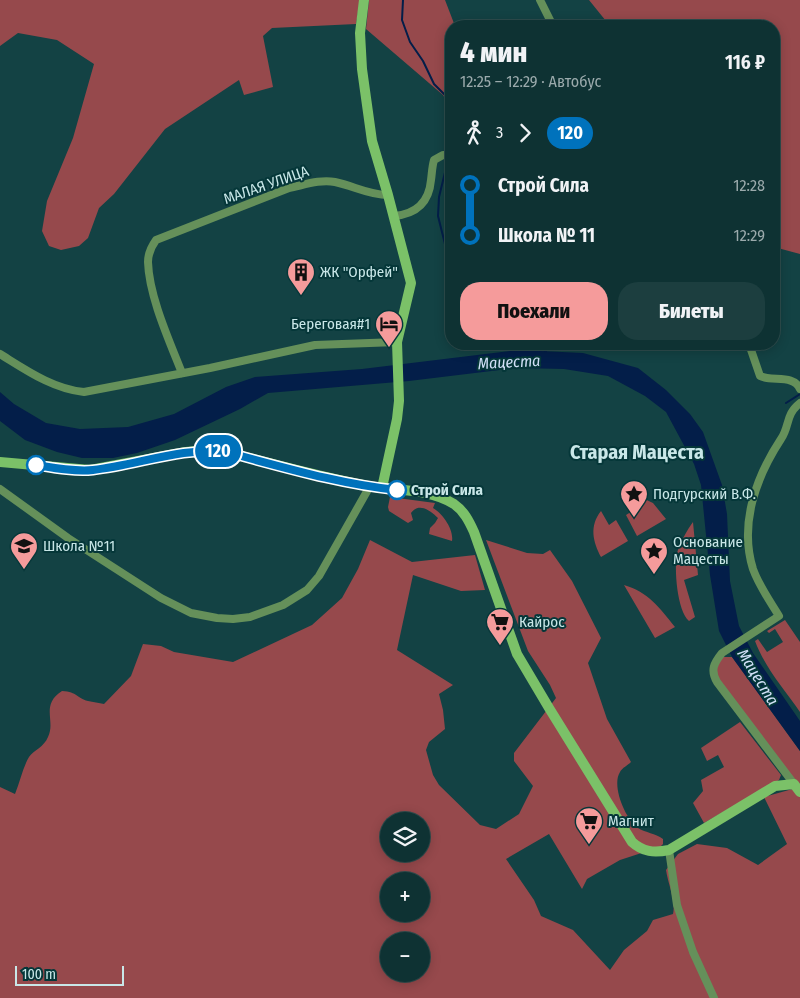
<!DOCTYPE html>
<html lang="ru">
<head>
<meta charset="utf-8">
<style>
	:root { --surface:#0e3233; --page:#1c3e3f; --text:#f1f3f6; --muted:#9baaac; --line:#2e4d4e; --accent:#f59b9b }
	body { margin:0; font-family:"Fira Sans Condensed",sans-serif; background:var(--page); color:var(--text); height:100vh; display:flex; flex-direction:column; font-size:19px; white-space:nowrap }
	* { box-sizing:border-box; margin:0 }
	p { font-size:16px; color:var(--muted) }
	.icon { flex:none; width:28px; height:28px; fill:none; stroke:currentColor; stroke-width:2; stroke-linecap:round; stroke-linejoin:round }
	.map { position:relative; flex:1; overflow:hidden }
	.side { position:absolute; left:445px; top:20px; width:335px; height:330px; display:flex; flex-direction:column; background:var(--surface); border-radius:20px; box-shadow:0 2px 12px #0003,0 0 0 1px var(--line) }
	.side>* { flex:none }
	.badge { padding:0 10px; border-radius:16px; font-size:18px; line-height:32px }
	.buttons { position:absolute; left:380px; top:812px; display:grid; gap:10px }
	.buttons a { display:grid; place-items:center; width:50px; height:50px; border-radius:50%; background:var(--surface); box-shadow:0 2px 12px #0003,0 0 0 1px var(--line); font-size:25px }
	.scale { position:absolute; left:15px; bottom:12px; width:109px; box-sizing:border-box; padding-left:5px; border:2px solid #c9e7e8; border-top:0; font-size:14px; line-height:18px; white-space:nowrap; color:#c9e7e8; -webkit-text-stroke:4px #053739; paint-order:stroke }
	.map>.badge { position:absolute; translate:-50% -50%; box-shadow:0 0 0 2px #fff }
	.legs { display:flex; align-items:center; gap:8px; height:55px; padding:0 15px; font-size:16px }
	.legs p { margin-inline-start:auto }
	.headline { display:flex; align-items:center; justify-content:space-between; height:85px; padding:0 15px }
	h1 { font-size:28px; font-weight:800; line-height:38px }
	.action { display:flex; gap:10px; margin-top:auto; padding:10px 15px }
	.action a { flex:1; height:58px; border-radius:20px; background:var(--accent); color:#111; font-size:20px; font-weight:800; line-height:58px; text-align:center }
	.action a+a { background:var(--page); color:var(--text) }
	ul { padding:0 15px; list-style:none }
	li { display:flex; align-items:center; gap:18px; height:50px; font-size:19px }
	li i { display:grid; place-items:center; width:8px; height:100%; margin:0 6px; background:currentColor }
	li i::after { content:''; width:12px; height:12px; margin:-6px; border:4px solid; border-radius:50%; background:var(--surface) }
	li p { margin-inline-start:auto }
	li:first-child i { background:linear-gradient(#0000 50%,currentColor 0) }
	li:last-child i { background:linear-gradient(currentColor 50%,#0000 0) }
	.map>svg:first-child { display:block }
	.green { fill:#96494c; fill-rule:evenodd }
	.water { fill:#031e49 }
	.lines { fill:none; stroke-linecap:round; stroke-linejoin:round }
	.stream { stroke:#031e49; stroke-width:2 }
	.street { stroke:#65905a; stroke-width:8 }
	.secondary { stroke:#7bc168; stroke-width:10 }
	.line-1-casing { stroke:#fff; stroke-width:11 }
	.line-1 { stroke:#0072bc; stroke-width:8 }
	.stop-1-dot { fill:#fff; stroke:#0072bc; stroke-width:2.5 }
	.labels { text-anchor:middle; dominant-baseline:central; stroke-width:4; stroke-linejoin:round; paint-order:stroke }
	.street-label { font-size:15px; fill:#c9e7e8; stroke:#053739 }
	.poi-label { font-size:15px; fill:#c9e7e8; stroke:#053739; text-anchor:start }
	.stop-label { font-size:15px; font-weight:bold; fill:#c9e7e8; stroke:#053739; text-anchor:start }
	.water-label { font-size:16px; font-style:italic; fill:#d2e1f8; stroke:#053739 }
	.district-label { font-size:20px; font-weight:bold; fill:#c9e7e8; stroke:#053739 }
</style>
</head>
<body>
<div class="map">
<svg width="800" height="998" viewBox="0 0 800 998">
	<rect width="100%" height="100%" fill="#134244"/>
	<g class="green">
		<polygon points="0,0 360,0 356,24 272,28 263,36 273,87 244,95 239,80 165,129 114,194 99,208 88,238 79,246 61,250 49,246 42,231 47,201 73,138 94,64 57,40 18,33 0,46"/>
		<polygon points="369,0 445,0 455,26 451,26 451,109 443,95 366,29"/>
		<polygon points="589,0 800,0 800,254 774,247 774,26 610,26"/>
		<polygon points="638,496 653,503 666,519 637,536 626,515 634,510 626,497"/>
		<path d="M390,497L435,503L433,508C442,513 454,529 452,541L429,534L430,528L435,523L438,518C431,511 419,502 411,513L413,520L408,523L389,511L388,507Z"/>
		<path d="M601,511L609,525L616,520L628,541L601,557C593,542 589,526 601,511Z"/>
		<path d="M693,522L698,575L684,580L695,617L689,621C677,611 674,568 677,553C680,543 687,530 693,522Z"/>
		<path d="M370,540L412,562L475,555L485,590L461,591L413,575L397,650L453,685L439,694L443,710L445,729L429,742L426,750L433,775L439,785L480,825L496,829L519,814L533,786L514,761V753L556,698L550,685L528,651L486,540L527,553L543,554L550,550L572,581L601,638L588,663L607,719L631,762C628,765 622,768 620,772C611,786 626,820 638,828C646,833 655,833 663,839V844L660,847L620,860L587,879L582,889L549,834L506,859L534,900L541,916L573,930L610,970L624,950L647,931L653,920L673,914C676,901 668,884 666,870L678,854L697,844L727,848L758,865L787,844L764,797L796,788L719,681L716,670L721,657H732L800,751V998H0V787L15,794C20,782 23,767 29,757C34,750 44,747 48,737C56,721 40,705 62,691C78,692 76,698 88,701C93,702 99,703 104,704L131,676L143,644L161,646L174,652L233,662L312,625L342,598L358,569ZM389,821H421V854H389ZM389,881H421V914H389ZM389,941H421V974H389Z"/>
		<path d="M624,585C648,592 660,608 675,627L655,638Z"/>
		<path d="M785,620L800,642V712C784,689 765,668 755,641L758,639L767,652L783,642L775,629L769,633L767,631Z"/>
		<polygon points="740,722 781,775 779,780 704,823 693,803 703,791 701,780 724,767 718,755 707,761 701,748"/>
	</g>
	<polygon class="water" points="519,350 583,353 638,368 666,390 690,414 703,432 722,485 727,514 730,581 739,626 753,653 800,721 800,751 732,657 719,631 710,575 701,485 694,464 666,412 645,396 608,376 564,369 517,368 409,381 268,393 240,409 175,440 137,453 113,458 82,458 57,452 25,440 0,421 0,392 14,404 46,423 80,429 128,427 174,414 226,387 255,377 362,369"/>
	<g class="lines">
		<g class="stream">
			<polyline points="403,0 402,20 410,42 423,61 434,84 448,98 451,108"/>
			<polyline points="450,152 451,142"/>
			<polyline points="449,156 439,197 438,216 451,268"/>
			<polyline points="537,344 546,352"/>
			<polyline points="786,403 800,394"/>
		</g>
		<g class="street">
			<polyline points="540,0 553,26"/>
			<path d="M394,216C416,214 429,203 431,180C432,173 432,167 434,160L443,155H451"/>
			<path d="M749,344L760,376C772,382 794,374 800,389"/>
			<path d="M0,354C26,370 53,389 84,392L210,368L315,345L397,342"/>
			<path d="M182,373C169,340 149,296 148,262C148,254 151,247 156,240L289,188C304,185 320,179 335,182C354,186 369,195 388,195"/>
			<polyline points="0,489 68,538 161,598 191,613 217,618 233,619 250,617 283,605 307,590 319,576 370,486"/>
			<path d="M794,784L717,682C710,670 714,663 722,653L779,616C770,601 759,586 753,569C739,524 756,477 781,439C790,426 785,415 800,403"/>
			<polyline points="669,850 677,905 693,952 714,998"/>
		</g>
		<g class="secondary">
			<polyline points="364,0 360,33 362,69 372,141 388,195 411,283 397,342 399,401 397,419 382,488"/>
			<path d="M0,462L90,470L186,452C200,450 212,451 226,452C273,464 320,477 368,486C396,491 429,488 454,504C464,511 469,521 474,532L517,654L549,708L632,842C643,852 654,853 669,850L775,786L794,784L800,792"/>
		</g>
	</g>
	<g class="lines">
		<g class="line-1-casing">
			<path id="line-1" d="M36,465C54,468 75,472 93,470C139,465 180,447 226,452C283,467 339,484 397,490"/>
		</g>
		<use href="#line-1" class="line-1"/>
	</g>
	<defs>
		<g id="building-pin" transform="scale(1.4375)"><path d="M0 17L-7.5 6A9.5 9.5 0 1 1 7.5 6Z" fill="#f59b9b" stroke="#053739"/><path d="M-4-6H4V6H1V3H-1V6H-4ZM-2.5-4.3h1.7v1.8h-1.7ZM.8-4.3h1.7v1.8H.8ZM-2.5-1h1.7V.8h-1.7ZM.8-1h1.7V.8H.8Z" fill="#111"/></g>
		<g id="hotel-pin" transform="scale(1.4375)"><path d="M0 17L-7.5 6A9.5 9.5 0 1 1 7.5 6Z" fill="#f59b9b" stroke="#053739"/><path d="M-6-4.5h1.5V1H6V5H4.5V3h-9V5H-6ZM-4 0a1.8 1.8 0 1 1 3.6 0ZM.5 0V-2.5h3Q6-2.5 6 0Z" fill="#111"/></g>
		<g id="sight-pin" transform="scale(1.4375)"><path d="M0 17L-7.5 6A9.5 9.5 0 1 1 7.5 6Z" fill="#f59b9b" stroke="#053739"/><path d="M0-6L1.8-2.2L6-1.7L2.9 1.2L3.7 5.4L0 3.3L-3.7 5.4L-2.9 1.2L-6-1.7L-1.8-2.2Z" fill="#111"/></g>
		<g id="school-pin" transform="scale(1.4375)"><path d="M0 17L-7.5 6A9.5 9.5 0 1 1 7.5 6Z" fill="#f59b9b" stroke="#053739"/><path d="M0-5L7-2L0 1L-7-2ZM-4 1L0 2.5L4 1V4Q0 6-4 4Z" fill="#111"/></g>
		<g id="supermarket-pin" transform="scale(1.4375)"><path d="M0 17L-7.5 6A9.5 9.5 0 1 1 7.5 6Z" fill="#f59b9b" stroke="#053739"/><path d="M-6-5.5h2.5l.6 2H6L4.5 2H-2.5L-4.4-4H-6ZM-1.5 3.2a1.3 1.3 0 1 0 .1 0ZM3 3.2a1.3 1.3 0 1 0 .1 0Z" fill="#111"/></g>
	</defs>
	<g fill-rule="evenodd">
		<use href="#building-pin" x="301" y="272"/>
		<use href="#hotel-pin" x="389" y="324"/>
		<use href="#sight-pin" x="634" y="494"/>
		<use href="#school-pin" x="24" y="546"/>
		<use href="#sight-pin" x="654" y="551"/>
		<use href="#supermarket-pin" x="500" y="622"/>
		<use href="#supermarket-pin" x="589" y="821"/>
	</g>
	<g class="stop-1-dot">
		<circle cx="36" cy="465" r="9"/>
		<circle cx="397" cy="490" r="9"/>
	</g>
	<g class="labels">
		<g class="street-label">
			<text transform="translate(266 185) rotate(-19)">МАЛАЯ УЛИЦА</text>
		</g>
		<g class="poi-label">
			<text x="320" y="272">ЖК "Орфей"</text>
			<text x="370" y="324" text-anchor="end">Береговая#1</text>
			<text x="653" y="494">Подгурский В.Ф.</text>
			<text x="673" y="542">Основание<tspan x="673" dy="17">Мацесты</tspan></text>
			<text x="43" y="546">Школа №11</text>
			<text x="519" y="622">Кайрос</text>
			<text x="608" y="821">Магнит</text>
		</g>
		<g class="stop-label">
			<text x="411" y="490">Строй Сила</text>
		</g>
		<g class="water-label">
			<text transform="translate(509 362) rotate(-3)">Мацеста</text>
			<text transform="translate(758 677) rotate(58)">Мацеста</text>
		</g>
		<g class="district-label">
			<text x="637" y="452">Старая Мацеста</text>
		</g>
	</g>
</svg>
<div class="buttons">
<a><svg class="icon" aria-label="layers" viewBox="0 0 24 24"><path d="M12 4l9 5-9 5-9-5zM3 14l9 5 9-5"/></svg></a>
<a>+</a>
<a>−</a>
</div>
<div class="scale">100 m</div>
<b class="badge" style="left:218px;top:451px;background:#0072bc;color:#fff">120</b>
<section class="side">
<div class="headline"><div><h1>4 мин</h1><p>12:25 – 12:29 · Автобус</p></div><b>116 ₽</b></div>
<div class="legs"><svg class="icon" aria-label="walk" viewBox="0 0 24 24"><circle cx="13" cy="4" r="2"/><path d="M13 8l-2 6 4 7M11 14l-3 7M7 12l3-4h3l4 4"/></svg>3<svg class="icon" aria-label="forward" viewBox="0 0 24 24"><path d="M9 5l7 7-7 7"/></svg><b class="badge" style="background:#0072bc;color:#fff">120</b></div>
<ul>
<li><i style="color:#0072bc"></i><b>Строй Сила</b><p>12:28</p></li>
<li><i style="color:#0072bc"></i><b>Школа № 11</b><p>12:29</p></li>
</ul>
<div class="action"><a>Поехали</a><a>Билеты</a></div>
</section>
</div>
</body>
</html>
